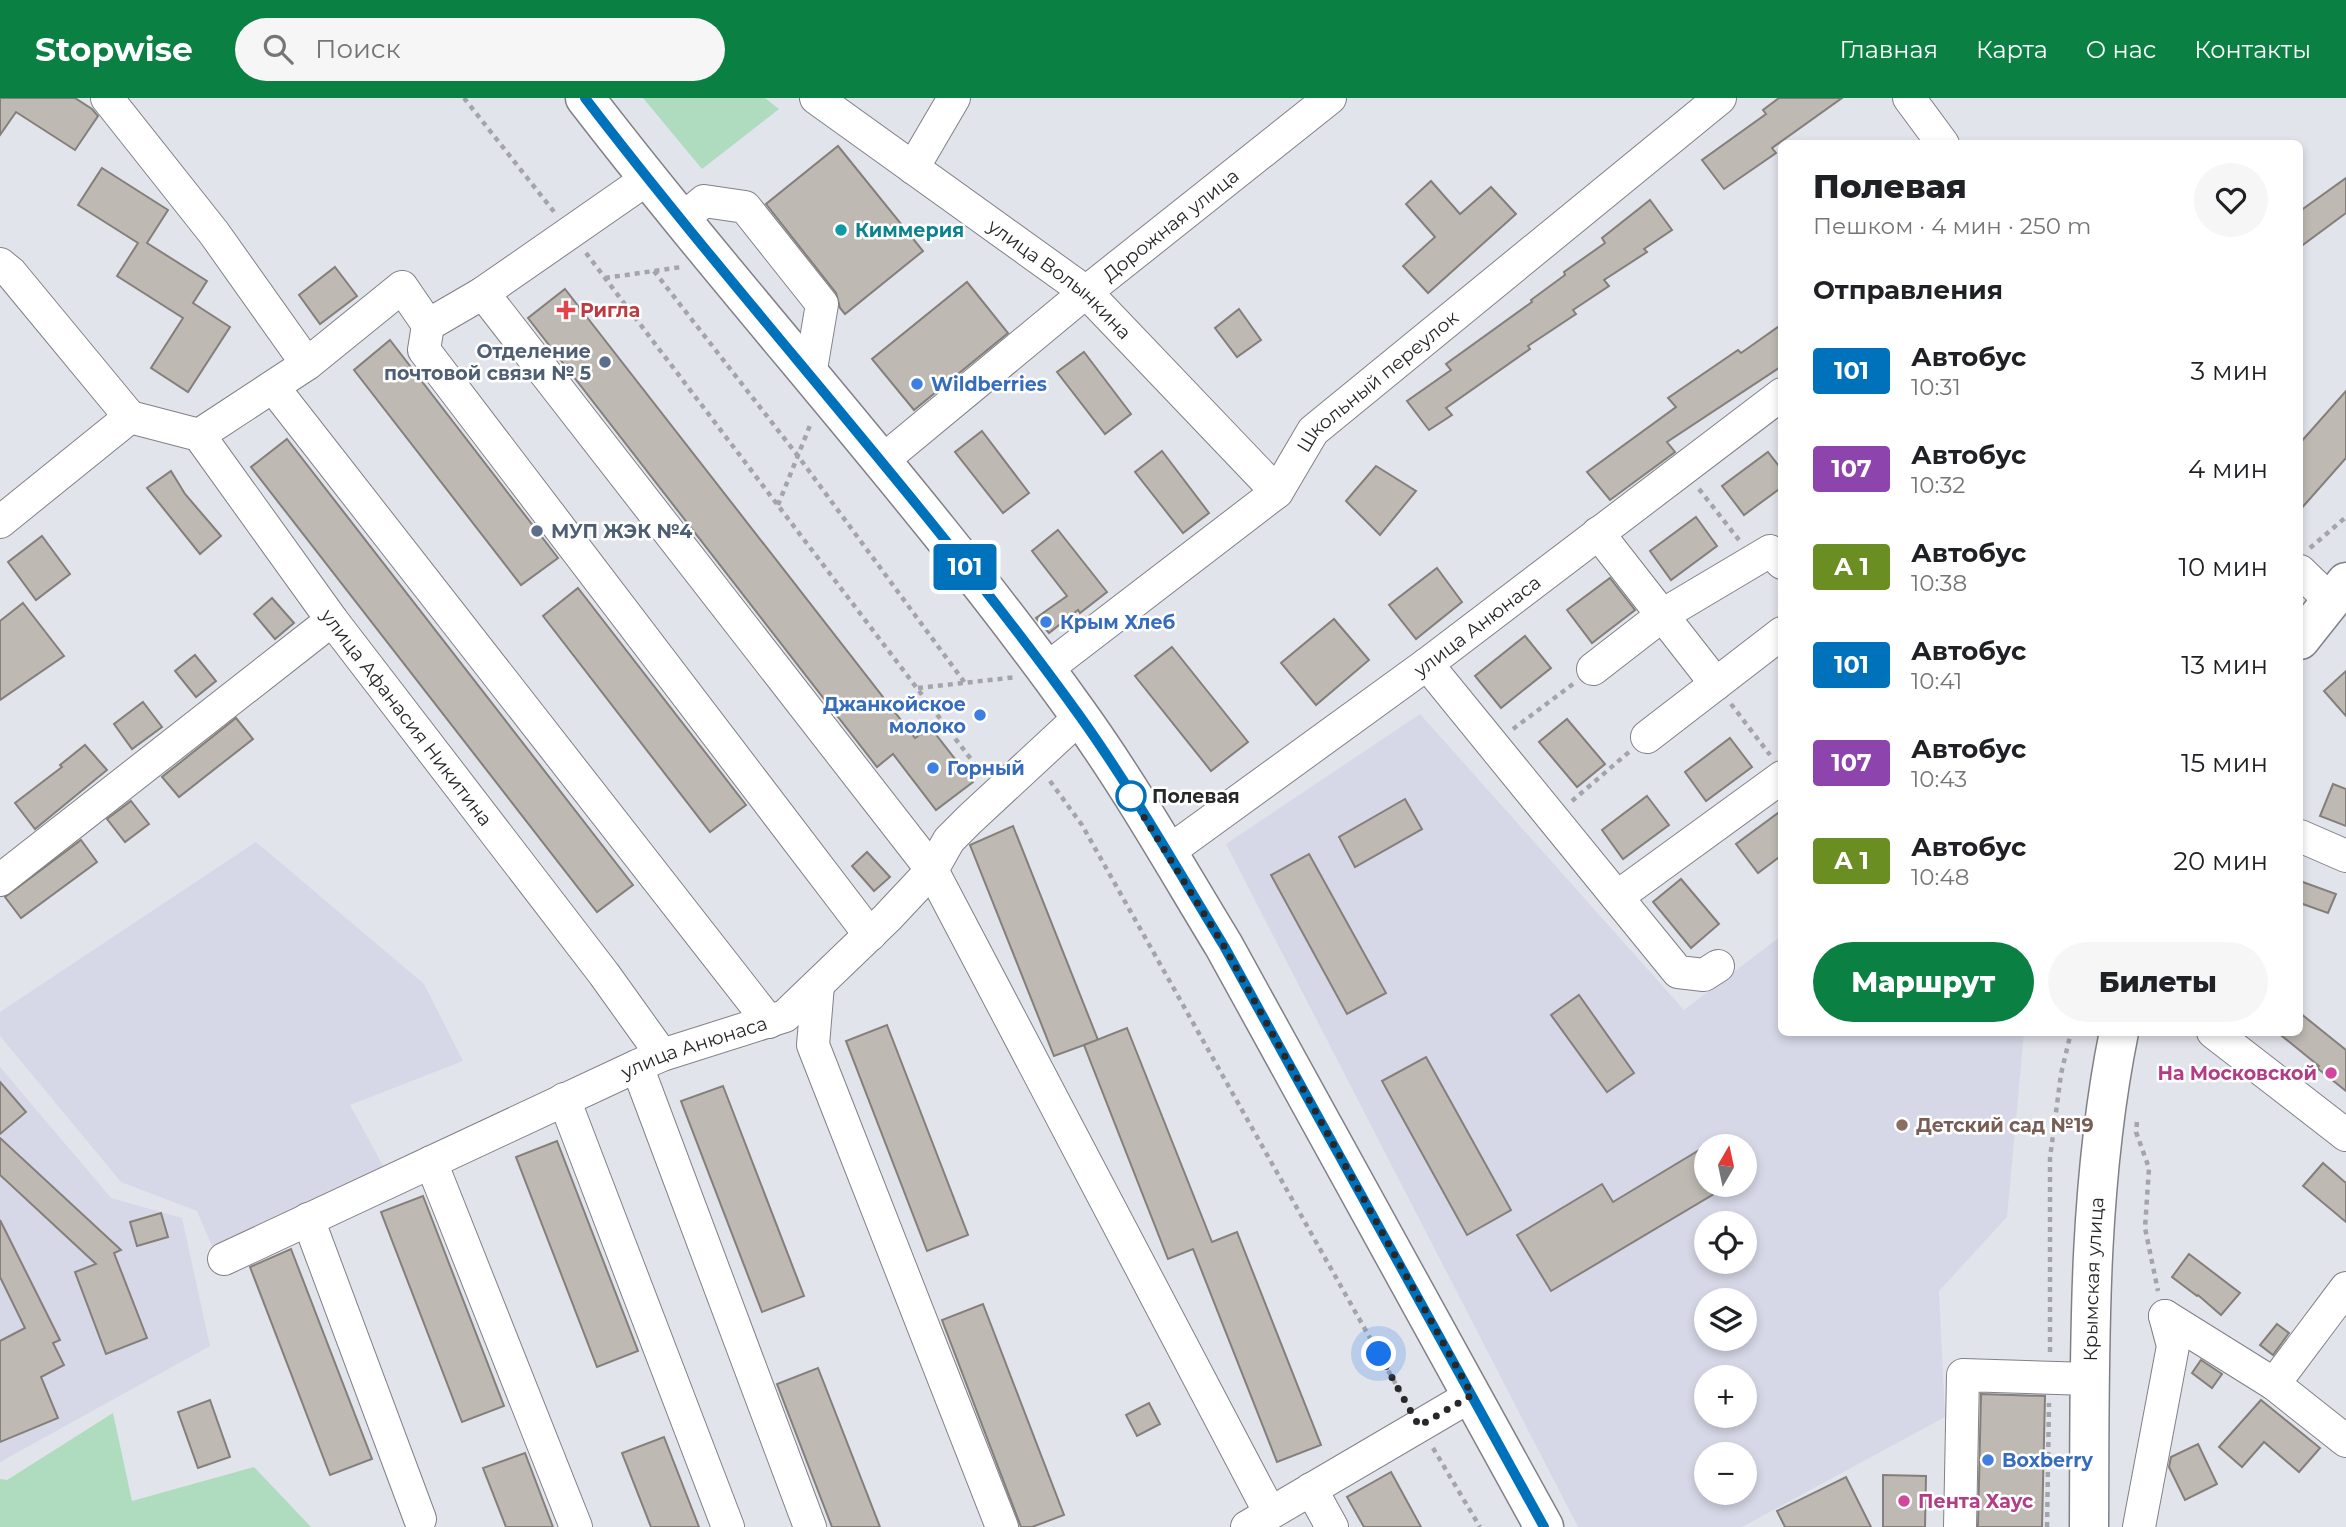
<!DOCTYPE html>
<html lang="ru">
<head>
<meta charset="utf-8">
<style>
	:root { --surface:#fff; --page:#f6f6f6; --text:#202124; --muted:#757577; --accent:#0b8043 }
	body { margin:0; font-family:Montserrat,sans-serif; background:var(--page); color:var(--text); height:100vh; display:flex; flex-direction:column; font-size:26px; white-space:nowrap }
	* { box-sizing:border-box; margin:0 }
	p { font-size:23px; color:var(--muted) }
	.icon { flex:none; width:38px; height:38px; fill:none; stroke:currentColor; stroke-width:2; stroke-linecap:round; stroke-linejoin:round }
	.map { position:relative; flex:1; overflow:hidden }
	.side { position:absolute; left:1778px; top:42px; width:525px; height:896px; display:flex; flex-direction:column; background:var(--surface); border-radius:10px; box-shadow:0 4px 10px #0003 }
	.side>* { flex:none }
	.badge { padding:0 14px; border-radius:5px; font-size:24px; line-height:46px }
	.needle { width:46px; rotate:9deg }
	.controls { position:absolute; left:1694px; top:1036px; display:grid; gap:14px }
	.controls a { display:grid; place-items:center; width:63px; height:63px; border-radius:50%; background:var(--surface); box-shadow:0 4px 10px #0003; font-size:35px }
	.you { position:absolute; width:35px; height:35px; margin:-18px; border:5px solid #fff; border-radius:50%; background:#1a73e8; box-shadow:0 0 0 10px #1a73e833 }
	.map>.badge { position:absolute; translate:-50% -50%; box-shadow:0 0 0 4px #fff }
	h2 { padding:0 35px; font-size:26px; line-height:63px }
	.round { display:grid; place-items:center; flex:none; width:74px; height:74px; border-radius:37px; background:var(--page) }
	.headline { display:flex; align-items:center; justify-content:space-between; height:119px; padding:0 35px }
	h1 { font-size:33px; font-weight:800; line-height:52px }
	.primary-button { display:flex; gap:14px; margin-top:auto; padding:14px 35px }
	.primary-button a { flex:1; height:80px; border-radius:42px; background:var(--accent); color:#fff; font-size:28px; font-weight:800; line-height:80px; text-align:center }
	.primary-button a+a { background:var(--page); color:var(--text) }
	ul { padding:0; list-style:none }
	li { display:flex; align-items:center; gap:21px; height:98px; padding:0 35px }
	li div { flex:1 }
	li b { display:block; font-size:26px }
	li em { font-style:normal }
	li .badge { min-width:77px; font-weight:700; text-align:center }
	header { display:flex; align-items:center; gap:42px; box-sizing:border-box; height:98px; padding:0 35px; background:var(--accent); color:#fff }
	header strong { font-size:33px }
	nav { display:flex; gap:38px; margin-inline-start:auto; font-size:24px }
	.search { width:490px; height:63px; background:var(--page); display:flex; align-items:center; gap:18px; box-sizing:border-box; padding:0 24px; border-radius:38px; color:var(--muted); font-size:26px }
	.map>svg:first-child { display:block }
	.built { fill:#d6d8e7; fill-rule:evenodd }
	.green { fill:#afdcbe }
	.building { fill:#beb9b3; stroke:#847f7a; stroke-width:2 }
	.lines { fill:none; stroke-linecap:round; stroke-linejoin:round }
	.minor-casing { stroke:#808188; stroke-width:34 }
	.major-casing { stroke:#808188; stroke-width:41 }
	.path { stroke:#a3a5aa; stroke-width:4.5; stroke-dasharray:5 5; stroke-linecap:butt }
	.minor { stroke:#fff; stroke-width:32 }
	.major { stroke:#fff; stroke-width:38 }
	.line-casing { stroke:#fff; stroke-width:16 }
	.line { stroke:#0072bc; stroke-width:10 }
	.walk { stroke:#27282a; stroke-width:7; stroke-dasharray:0 12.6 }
	.culture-dot { fill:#0f9aa8; stroke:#fff; stroke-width:2.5 }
	.health-dot { fill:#e0444e; stroke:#fff; stroke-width:2.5 }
	.service-dot { fill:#5c6f8a; stroke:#fff; stroke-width:2.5 }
	.shop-dot { fill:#3f7fe0; stroke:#fff; stroke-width:2.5 }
	.stop-dot { fill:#fff; stroke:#0072bc; stroke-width:3.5 }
	.hotel-dot { fill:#d1479c; stroke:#fff; stroke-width:2.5 }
	.education-dot { fill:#8d6e63; stroke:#fff; stroke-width:2.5 }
	.labels { text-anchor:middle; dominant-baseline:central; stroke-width:5; stroke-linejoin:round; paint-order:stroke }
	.street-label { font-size:19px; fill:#27282a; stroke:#fff }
	.culture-label { font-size:19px; font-weight:bold; fill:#0d838f; stroke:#fff; text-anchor:start }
	.health-label { font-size:19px; font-weight:bold; fill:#be3a42; stroke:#fff; text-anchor:start }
	.service-label { font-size:19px; font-weight:bold; fill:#4e5e75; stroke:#fff; text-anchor:end }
	.shop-label { font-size:19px; font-weight:bold; fill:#366cbe; stroke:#fff; text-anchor:start }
	.stop-label { font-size:19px; font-weight:bold; fill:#27282a; stroke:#fff; text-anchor:start }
	.hotel-label { font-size:19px; font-weight:bold; fill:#b23c85; stroke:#fff; text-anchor:end }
	.education-label { font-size:19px; font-weight:bold; fill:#785e54; stroke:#fff; text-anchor:start }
</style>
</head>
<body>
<header>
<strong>Stopwise</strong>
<div class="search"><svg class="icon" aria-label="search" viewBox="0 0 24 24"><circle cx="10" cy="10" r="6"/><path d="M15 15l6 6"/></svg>Поиск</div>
<nav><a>Главная</a><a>Карта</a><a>О нас</a><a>Контакты</a></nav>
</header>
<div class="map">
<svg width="2346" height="1429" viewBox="0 0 2346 1429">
	<rect width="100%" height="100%" fill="#e2e4eb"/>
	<g class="built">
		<path d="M1420,616L1684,912L1781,838L1782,934L2024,935L2007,1119L1939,1193L1945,1319L1742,1429H1578L1226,746ZM1706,1048H1745V1087H1706ZM1706,1125H1745V1164H1706ZM1706,1202H1745V1241H1706ZM1706,1279H1745V1318H1706ZM1706,1356H1745V1395H1706Z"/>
		<polygon points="256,744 424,886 463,963 350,1007 388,1077 212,1148 197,1113 121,1084 0,938 0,914"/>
		<polygon points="0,969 111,1100 182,1120 210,1248 0,1364"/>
	</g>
	<g class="green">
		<polygon points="643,0 765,0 779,11 702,71"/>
		<polygon points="113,1315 132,1403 254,1369 311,1429 0,1429 0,1381 7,1382"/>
	</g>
	<g class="building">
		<polygon points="0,0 75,0 92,11 98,18 75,52 16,14 0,37"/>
		<polygon points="1779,0 1842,0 1772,50 1776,55 1724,91 1702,62 1766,16 1763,12"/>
		<polygon points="838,48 923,153 845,216 840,210 836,195 766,106"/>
		<polygon points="102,70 168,112 147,145 207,183 193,205 230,229 188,294 151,270 183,220 117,178 138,145 78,107"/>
		<polygon points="2346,80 2346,115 2300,149 2300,113"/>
		<polygon points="1431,83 1460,116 1491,89 1516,116 1428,195 1403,168 1435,139 1406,106"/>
		<polygon points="1650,102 1672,132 1644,151 1647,154 1604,182 1609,188 1573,212 1576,216 1528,248 1530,251 1446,310 1452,317 1429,332 1407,303 1451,272 1446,266 1532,204 1531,202 1565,177 1564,174 1605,145 1602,140"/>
		<polygon points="335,169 357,198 320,226 299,197"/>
		<polygon points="967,184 1008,235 914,312 872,261"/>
		<polygon points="565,191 915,640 930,629 973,684 936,712 893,656 877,669 528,220"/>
		<polygon points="1239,211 1261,242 1237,259 1215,230"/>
		<polygon points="1782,226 1782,268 1667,344 1675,354 1610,402 1587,374 1676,309 1668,300 1738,252 1741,255"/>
		<polygon points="390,242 558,460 521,487 354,272"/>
		<polygon points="1084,254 1131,316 1105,336 1057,274"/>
		<polygon points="2346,293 2346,360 2300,412 2300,345"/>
		<polygon points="982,333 1029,395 1003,415 955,354"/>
		<polygon points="287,341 633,787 597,814 251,369"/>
		<polygon points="1162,353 1209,415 1183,435 1135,374"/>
		<polygon points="1768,354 1782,372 1782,389 1744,417 1722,388"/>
		<polygon points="1376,368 1416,393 1380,437 1346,403"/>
		<polygon points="171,373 185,396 221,438 200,456 147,390"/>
		<polygon points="1696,419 1717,448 1671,482 1650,453"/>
		<polygon points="1058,432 1107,494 1080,515 1078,512 1049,535 1036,520 1067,498 1032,453"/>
		<polygon points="42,438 70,476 36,502 8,464"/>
		<polygon points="1437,470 1462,504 1416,541 1389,507"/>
		<polygon points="1610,480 1635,512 1592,545 1567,512"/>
		<polygon points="578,490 746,707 710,734 543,518"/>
		<polygon points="272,500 294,525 275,541 254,516"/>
		<polygon points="23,505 64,558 0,602 0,523"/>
		<polygon points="1334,521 1369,562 1316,607 1281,565"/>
		<polygon points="1525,538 1551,570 1501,610 1475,578"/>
		<polygon points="1172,549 1248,644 1211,673 1135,578"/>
		<polygon points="195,557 216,583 196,599 175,573"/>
		<polygon points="2346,573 2346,618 2324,593"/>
		<polygon points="143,604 162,629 132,651 114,626"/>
		<polygon points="236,620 253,641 179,699 162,679"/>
		<polygon points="1567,621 1605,666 1577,689 1539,644"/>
		<polygon points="1730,640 1752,669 1706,703 1685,674"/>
		<polygon points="85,647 107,672 35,731 15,705 62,669 60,667"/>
		<polygon points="2333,686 2346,691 2346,728 2320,718"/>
		<polygon points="1647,698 1669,727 1623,761 1602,732"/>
		<polygon points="1405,701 1422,731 1355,769 1339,739"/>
		<polygon points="131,703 149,726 125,744 107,721"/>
		<polygon points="1782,712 1782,757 1758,775 1736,746"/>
		<polygon points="1013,728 1098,942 1054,958 970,747"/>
		<polygon points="81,742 97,764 21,820 5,799"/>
		<polygon points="867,754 890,779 874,793 852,768"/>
		<polygon points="1309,756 1386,895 1347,916 1271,777"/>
		<polygon points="1681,781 1719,826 1691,850 1653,804"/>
		<polygon points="2300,783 2336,796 2328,815 2300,805"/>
		<polygon points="1579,897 1634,975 1607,994 1551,917"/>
		<polygon points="2300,915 2346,952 2346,993 2317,970 2319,968 2277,934 2300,934"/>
		<polygon points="887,927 968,1137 927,1153 846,943"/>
		<polygon points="1127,930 1212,1144 1237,1134 1321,1347 1277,1364 1193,1151 1168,1161 1084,947"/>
		<polygon points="1426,959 1511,1112 1467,1137 1382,983"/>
		<polygon points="0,984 26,1014 0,1036"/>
		<polygon points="723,988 804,1198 762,1214 681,1003"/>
		<polygon points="0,1040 121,1152 114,1155 147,1240 106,1256 75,1174 96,1166 0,1077"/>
		<polygon points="557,1043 638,1253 597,1269 516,1059"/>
		<polygon points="1706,1048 1706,1087 1729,1087 1551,1193 1517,1137 1602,1086 1613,1104"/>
		<polygon points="2323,1065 2346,1085 2346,1124 2303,1088"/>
		<polygon points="423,1098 504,1308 462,1324 381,1114"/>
		<polygon points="161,1115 168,1139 137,1148 130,1124"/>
		<polygon points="0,1122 60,1242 53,1245 64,1267 41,1279 58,1320 0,1344 0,1243 25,1230 0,1179"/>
		<polygon points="291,1151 372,1361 330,1377 250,1169"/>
		<polygon points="2189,1156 2240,1195 2221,1217 2198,1197 2197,1198 2172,1179"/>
		<polygon points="983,1206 1064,1417 1032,1429 1021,1429 942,1222"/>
		<polygon points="2277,1226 2289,1235 2273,1257 2260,1247"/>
		<polygon points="2201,1262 2222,1276 2212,1290 2192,1275"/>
		<polygon points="818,1270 880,1429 832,1429 777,1286"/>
		<polygon points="1981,1296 2045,1298 2042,1429 1978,1429"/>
		<polygon points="210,1302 230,1359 198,1370 178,1314"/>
		<polygon points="2261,1302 2320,1350 2299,1374 2264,1344 2242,1369 2219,1349"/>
		<polygon points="1149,1305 1160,1326 1137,1338 1126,1317"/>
		<polygon points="664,1339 699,1429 651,1429 622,1355"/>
		<polygon points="2198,1346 2217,1386 2185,1402 2169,1369 2171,1359"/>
		<polygon points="525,1355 553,1429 506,1429 483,1370"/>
		<polygon points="1391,1374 1421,1429 1364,1429 1347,1399"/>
		<polygon points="1883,1377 1926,1378 1925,1429 1883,1429"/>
		<polygon points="1846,1379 1871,1429 1785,1429 1777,1413"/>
	</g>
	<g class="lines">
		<g class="minor-casing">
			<g id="minor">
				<polyline points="107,0 214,135 307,266"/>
				<path id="s1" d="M816,0L1086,194L1277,394"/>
				<polyline points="1909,0 1943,46"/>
				<polyline points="913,70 954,0"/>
				<polyline points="681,122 704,103 745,109 822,206 810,277"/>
				<polyline points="0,166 11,175 130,319"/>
				<polyline points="483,195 932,772 1270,1415"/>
				<polyline points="428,227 424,252 870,837"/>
				<polyline points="273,289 769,924"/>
				<path id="s2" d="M130,319L199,337L332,522L604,876L662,957"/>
				<polyline points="199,337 307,266 402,189 428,227 483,195 647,81"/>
				<path id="s3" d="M882,363L1086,194L1330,0"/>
				<polyline points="0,424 130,319"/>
				<polyline points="1598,435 1716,586"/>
				<polyline points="2300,473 2331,503"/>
				<polyline points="1427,566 1678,874 1704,877 1718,868"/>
				<polyline points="1593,571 1664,516 1770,453 1782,465"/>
				<path id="s4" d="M1045,572L1277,394L1313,333L1720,0"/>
				<polyline points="1647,639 1782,535"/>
				<polyline points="2300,738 2346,758"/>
				<path id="s5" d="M1168,754L1427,566L1782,296"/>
				<polyline points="0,782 332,522"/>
				<polyline points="1617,799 1782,679"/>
				<polyline points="818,887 813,947 1002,1429"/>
				<polyline points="2213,934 2346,1037"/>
				<polyline points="637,968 810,1429"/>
				<polyline points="564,1001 728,1429"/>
				<polyline points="431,1064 576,1429"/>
				<polyline points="308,1121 420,1421"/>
				<path id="s6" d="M224,1161L637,968L662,957L785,918L887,820L932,772L949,742L970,721L1080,619"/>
				<polyline points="2165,1218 2274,1286 2346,1343"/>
				<polyline points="2274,1286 2346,1190"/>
				<polyline points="1311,1391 1332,1429"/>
				<polyline points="1247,1429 1472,1297"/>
				<polyline points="1960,1429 1963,1277 2090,1281"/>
				<polyline points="2139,1429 2173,1248 2165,1218"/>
			</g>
		</g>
		<g class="major-casing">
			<g id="major">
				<path d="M585,0C746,209 926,403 1079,617C1132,691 1177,771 1224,848L1544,1429"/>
				<polyline points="2300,542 2346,484"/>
				<path id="s7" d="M2089,1429C2090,1265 2086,1096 2119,934"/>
			</g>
		</g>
		<g class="path">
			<polyline points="464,0 555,115"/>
			<polyline points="586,155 983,677"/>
			<polyline points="654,173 798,358 965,585"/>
			<polyline points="605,180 682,169"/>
			<polyline points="1699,391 1739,442"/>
			<polyline points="778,407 811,325"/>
			<polyline points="2310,450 2346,419"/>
			<polyline points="918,590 1017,579"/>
			<polyline points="1731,606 1770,657"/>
			<polyline points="1513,631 1573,586"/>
			<polyline points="1050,683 1082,727 1407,1306"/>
			<polyline points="1572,703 1629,654"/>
			<polyline points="2137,1024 2136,1034 2149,1070 2145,1130 2158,1193"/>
			<polyline points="2050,1254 2050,1060 2061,976 2071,934"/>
			<polyline points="1433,1350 1480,1429"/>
			<polyline points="2047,1429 2049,1305"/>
		</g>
		<use href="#minor" class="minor"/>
		<use href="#major" class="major"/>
	</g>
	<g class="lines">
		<g class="line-casing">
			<path id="line" d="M585,0C745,209 925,403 1079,617C1132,691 1177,771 1224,848L1544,1429"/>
		</g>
		<use href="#line" class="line"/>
		<polyline class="walk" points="1131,698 1224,848 1472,1297 1419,1328 1379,1256"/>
	</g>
	<circle class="culture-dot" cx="841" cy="132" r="7"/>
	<path class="health-dot" d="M562.5 201.5h7v7h7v7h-7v7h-7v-7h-7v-7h7z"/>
	<g class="service-dot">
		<circle cx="605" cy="264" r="7"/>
		<circle cx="537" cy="433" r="7"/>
	</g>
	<g class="shop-dot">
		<circle cx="917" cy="286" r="7"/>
		<circle cx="1046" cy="524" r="7"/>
		<circle cx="980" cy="617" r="7"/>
		<circle cx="933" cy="670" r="7"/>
		<circle cx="1988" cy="1362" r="7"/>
	</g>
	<circle class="stop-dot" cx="1131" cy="698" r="14"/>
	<g class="hotel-dot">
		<circle cx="2331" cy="975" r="7"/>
		<circle cx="1904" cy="1403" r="7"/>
	</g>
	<circle class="education-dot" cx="1902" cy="1027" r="7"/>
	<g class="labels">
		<g class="street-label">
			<text stroke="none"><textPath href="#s3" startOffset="373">Дорожная улица</textPath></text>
			<text stroke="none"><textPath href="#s1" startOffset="304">улица Волынкина</textPath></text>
			<text stroke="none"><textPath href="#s4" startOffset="444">Школьный переулок</textPath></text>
			<text stroke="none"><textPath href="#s5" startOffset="383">улица Анюнаса</textPath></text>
			<text stroke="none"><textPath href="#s2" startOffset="422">улица Афанасия Никитина</textPath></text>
			<text stroke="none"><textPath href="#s6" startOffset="516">улица Анюнаса</textPath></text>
			<text stroke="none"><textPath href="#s7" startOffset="248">Крымская улица</textPath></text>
		</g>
		<g class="culture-label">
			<text x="855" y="132">Киммерия</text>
		</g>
		<g class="health-label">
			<text x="580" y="212">Ригла</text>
		</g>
		<g class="service-label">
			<text x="591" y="253">Отделение<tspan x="591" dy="22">почтовой связи № 5</tspan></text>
			<text x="551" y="433" text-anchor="start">МУП ЖЭК №4</text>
		</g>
		<g class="shop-label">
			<text x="931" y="286">Wildberries</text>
			<text x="1060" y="524">Крым Хлеб</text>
			<text x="966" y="606" text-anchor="end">Джанкойское<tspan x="966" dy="22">молоко</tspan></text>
			<text x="947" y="670">Горный</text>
			<text x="2002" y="1362">Boxberry</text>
		</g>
		<g class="stop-label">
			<text x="1152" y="698">Полевая</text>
		</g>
		<g class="hotel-label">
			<text x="2317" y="975">На Московской</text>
			<text x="1918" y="1403" text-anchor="start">Пента Хаус</text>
		</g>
		<g class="education-label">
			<text x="1916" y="1027">Детский сад №19</text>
		</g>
	</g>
</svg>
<div class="controls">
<a><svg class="needle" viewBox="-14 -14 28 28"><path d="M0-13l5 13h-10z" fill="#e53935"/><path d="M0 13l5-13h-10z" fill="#757577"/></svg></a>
<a><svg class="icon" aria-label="locate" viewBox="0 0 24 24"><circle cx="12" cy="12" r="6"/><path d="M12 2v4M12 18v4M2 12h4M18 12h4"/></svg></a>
<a><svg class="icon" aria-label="layers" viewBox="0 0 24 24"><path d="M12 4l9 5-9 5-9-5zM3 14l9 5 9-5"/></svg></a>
<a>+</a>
<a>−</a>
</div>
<div class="you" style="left:1379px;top:1256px"></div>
<b class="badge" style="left:965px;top:469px;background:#0072bc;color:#fff">101</b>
<section class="side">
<div class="headline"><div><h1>Полевая</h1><p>Пешком · 4 мин · 250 m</p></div><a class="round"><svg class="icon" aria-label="heart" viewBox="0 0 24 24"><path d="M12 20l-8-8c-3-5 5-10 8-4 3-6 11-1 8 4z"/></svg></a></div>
<h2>Отправления</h2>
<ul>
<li><span class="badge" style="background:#0072bc;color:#fff">101</span><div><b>Автобус</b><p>10:31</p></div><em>3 мин</em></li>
<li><span class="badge" style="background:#8e44ad;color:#fff">107</span><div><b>Автобус</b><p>10:32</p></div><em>4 мин</em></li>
<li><span class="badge" style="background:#6b8e23;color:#fff">A 1</span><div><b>Автобус</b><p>10:38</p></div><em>10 мин</em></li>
<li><span class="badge" style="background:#0072bc;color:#fff">101</span><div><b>Автобус</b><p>10:41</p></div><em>13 мин</em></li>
<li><span class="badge" style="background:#8e44ad;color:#fff">107</span><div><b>Автобус</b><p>10:43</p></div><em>15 мин</em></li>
<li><span class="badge" style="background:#6b8e23;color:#fff">A 1</span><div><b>Автобус</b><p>10:48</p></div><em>20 мин</em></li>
</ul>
<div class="primary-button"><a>Маршрут</a><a>Билеты</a></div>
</section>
</div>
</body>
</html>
